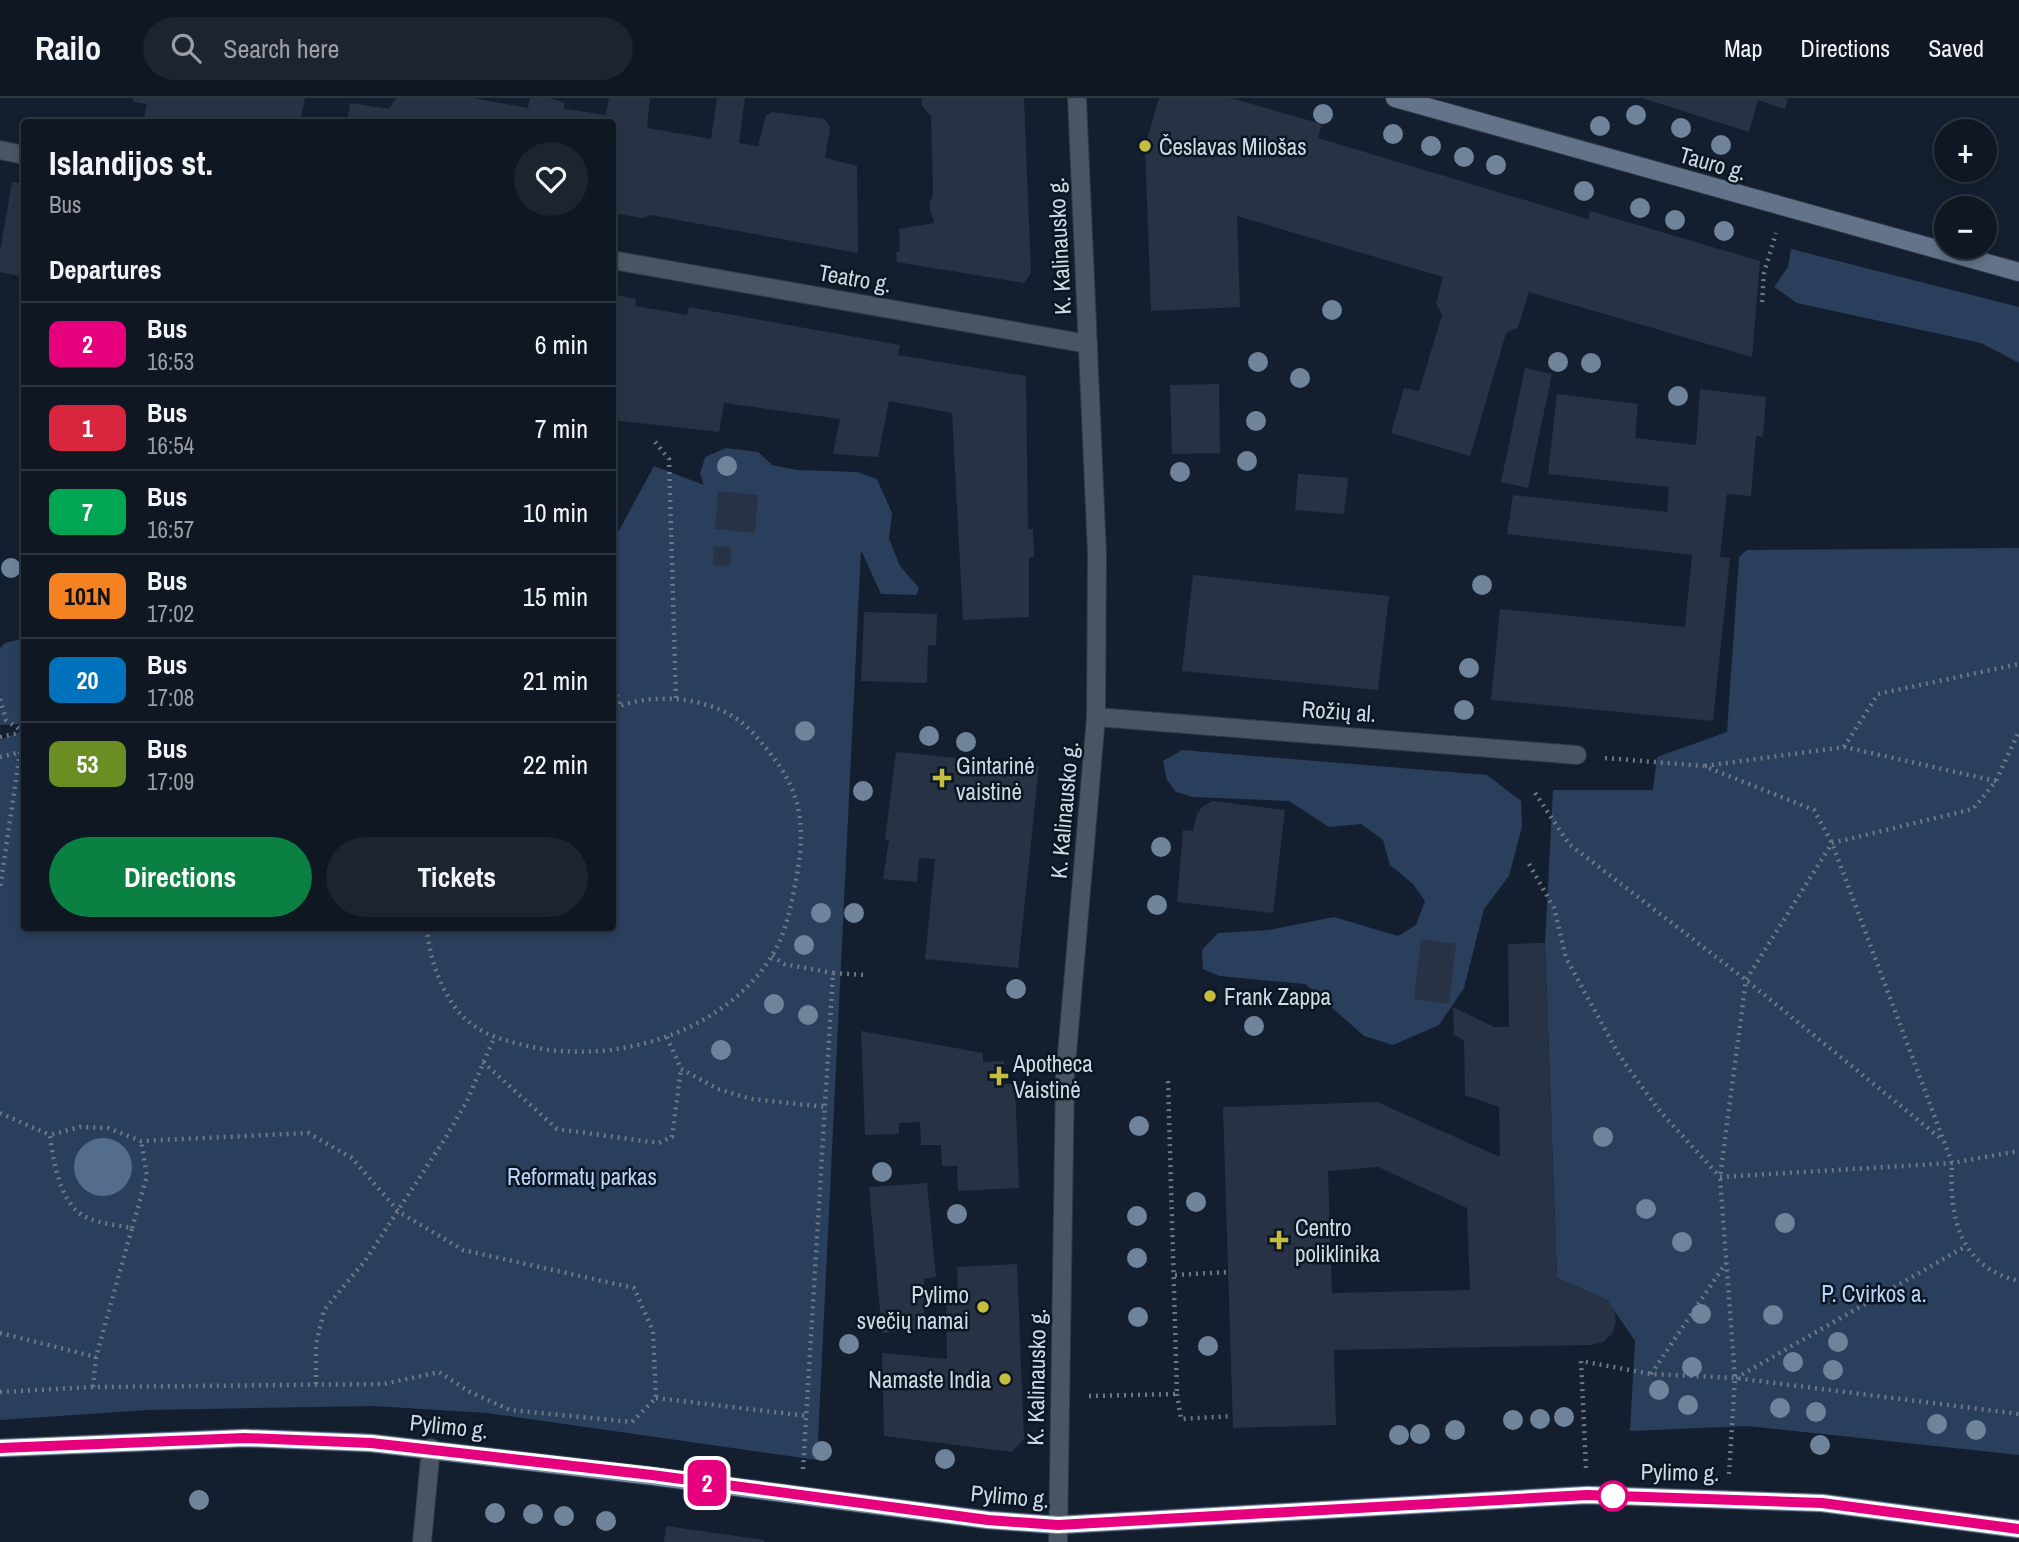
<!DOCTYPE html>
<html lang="en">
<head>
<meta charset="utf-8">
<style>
	:root { --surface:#0e1722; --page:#1c242f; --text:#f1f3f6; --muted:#9b9fa5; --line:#2e3640; --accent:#0b8043 }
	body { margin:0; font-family:"Archivo Narrow",sans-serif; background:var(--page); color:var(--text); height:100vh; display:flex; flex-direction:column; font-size:26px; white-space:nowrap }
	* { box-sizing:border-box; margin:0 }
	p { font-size:23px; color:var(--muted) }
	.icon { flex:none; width:38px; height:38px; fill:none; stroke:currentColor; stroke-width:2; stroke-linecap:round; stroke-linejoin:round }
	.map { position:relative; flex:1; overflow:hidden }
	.sheet { position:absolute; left:21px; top:21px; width:595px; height:812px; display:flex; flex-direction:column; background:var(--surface); border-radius:7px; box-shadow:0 4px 10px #0003,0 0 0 2px var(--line) }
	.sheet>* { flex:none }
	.badge { padding:0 14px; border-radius:10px; font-size:24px; line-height:46px }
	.buttons { position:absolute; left:1934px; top:21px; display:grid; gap:14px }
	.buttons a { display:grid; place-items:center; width:63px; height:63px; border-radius:50%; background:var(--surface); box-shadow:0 4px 10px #0003,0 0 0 2px var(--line); font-size:35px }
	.map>.badge { position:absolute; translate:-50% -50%; box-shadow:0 0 0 4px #fff }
	h2 { padding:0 28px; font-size:26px; line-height:63px }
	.round { display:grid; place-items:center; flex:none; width:74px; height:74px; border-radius:37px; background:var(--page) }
	.overview { display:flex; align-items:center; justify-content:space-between; height:119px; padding:0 28px }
	h1 { font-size:33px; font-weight:700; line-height:52px }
	.button { display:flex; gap:14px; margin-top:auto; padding:14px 28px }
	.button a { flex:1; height:80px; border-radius:42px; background:var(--accent); color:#fff; font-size:28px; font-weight:700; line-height:80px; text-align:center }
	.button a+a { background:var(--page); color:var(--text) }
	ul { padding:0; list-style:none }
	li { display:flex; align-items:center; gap:21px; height:84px; padding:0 28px; border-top:2px solid var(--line) }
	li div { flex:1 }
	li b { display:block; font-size:26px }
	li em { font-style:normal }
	li .badge { min-width:77px; font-weight:700; text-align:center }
	header { display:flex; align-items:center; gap:42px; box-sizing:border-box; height:98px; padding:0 35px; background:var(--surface); border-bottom:2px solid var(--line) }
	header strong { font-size:33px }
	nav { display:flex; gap:38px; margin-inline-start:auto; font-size:24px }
	.search { width:490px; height:63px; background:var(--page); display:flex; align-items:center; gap:18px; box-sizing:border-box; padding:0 24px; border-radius:38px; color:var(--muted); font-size:26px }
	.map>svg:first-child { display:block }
	.green { fill:#293f5c }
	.water { fill:#556d8d }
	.building { fill:#273344; fill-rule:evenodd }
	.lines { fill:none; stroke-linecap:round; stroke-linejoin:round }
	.minor-casing { stroke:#2d3947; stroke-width:20 }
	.secondary-casing { stroke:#2d3947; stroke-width:20 }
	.primary-casing { stroke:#2d3947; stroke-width:20 }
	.path { stroke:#6d7885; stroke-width:4.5; stroke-dasharray:2 5; stroke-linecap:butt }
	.minor { stroke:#4a5563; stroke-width:18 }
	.secondary { stroke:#63748a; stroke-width:18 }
	.primary { stroke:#768ba8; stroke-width:18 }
	.tree { fill:#6f839b }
	.line-casing { stroke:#fff; stroke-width:16 }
	.line { stroke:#e6007e; stroke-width:10 }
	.poi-dot { fill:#c4bd3e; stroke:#0a1624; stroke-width:2.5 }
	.stop-dot { fill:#fff; stroke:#e6007e; stroke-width:3.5 }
	.labels { text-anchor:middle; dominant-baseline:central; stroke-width:5; stroke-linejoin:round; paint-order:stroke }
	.poi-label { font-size:23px; fill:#d0d8e3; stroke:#0a1624; text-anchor:start }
	.street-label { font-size:23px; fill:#d0d8e3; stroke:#0a1624 }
	.park-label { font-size:23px; fill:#bbd4f5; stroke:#0a1624 }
</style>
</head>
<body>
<header>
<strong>Railo</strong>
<div class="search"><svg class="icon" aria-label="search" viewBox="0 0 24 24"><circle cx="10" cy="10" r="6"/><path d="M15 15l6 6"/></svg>Search here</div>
<nav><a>Map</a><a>Directions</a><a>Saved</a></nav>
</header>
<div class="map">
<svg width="2019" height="1444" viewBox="0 0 2019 1444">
	<rect width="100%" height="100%" fill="#131f2e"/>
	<g class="green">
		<polygon points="1791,151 2019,209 2019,265 1981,245 1797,205 1774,189 1788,169"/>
		<polygon points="726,350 758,354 772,367 797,372 857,374 877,381 892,415 889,441 900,468 919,490 916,497 881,496 861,452 817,1362 487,1315 374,1308 148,1312 0,1322 0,642 24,632 24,830 612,830 613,438 616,438 654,368 704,387 700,376 705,359"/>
		<polygon points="2019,450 2019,1357 1747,1328 1630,1333 1635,1243 1607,1202 1557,1180 1545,845 1553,692 1653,692 1657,659 1727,634 1739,459 1747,452"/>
		<polygon points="24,540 24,626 0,627 0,550 5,545"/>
		<polygon points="1182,652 1487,677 1521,703 1522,729 1509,778 1484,811 1464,890 1439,927 1393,947 1364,938 1305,886 1219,878 1203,871 1202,852 1218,835 1269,832 1334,819 1398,838 1416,827 1425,803 1413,786 1390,767 1383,742 1361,726 1329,729 1289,703 1193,699 1176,694 1167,682 1163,663"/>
	</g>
	<circle class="water" cx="103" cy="1069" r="29"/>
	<g class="building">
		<polygon points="133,0 305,0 300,24 143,24 147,6 133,4"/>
		<polygon points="396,0 473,0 528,10 530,0 550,0 564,5 564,11 606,17 609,0 650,0 647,30 711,41 717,0 745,0 739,45 758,48 766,17 772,14 825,21 830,29 825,60 857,68 858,155 651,117 643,120 618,116 612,112 612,24 347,24 350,5 389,11"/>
		<polygon points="922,0 1024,0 1031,175 1024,185 897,164 896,154 900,153 899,131 934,125 929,107 933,96 931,18 922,8"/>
		<polygon points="1159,0 1231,0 1322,26 1318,40 1588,121 1590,113 1760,163 1752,259 1529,194 1518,229 1506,235 1470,358 1391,335 1404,290 1419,293 1442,217 1436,205 1443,179 1237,118 1240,209 1151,213 1145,48"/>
		<polygon points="1642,0 1788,0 1785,11 1758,2 1749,34"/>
		<polygon points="12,84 24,86 24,179 0,174 0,154"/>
		<polygon points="612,196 636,201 635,208 687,217 689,209 900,247 898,257 1026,278 1028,431 1033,431 1034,459 1029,459 1029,519 963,522 952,315 889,303 878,359 833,356 840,321 724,305 719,334 612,322"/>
		<polygon points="1525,270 1552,276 1528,390 1501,384"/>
		<polygon points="1219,286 1220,355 1172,356 1170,287"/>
		<polygon points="1700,291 1766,299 1763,339 1756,338 1751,398 1727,396 1720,459 1730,460 1713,623 1491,602 1500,511 1685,529 1692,457 1507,436 1513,397 1667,414 1669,389 1548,376 1557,296 1638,306 1635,340 1696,347"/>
		<polygon points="1298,376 1348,380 1344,416 1295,412"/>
		<polygon points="718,393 758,397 755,435 715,431"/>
		<polygon points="714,448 731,449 730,468 713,467"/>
		<polygon points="1193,477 1389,498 1378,592 1182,573"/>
		<polygon points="864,514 937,516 936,548 928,547 927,585 861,583"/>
		<polygon points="896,654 1039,668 1018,870 925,861 935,761 919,760 917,784 883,781 889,742 885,742"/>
		<polygon points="1213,703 1285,712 1273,815 1177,804 1183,732 1193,733 1197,716 1203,708"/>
		<polygon points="1421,841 1456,846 1449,906 1414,901"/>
		<path d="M1545,845L1557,1180L1607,1202L1614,1212L1616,1224L1612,1236L1603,1244L1591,1247L1334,1252L1336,1327L1233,1330L1223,1009L1377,1004L1500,1059L1499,1009L1465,997L1464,942L1454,937L1453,909L1494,929H1509L1508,846ZM1378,1069L1467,1110L1470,1192L1332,1195L1328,1073Z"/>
		<polygon points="861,933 983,955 983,964 1004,963 1004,986 1015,986 1019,1090 958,1093 957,1068 942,1068 941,1047 921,1047 920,1024 899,1025 899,1036 865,1037"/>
		<polygon points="927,1085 936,1179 924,1181 924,1231 882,1235 869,1089"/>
		<polygon points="1017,1166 1024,1341 1012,1354 884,1338 882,1255 947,1261 946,1195 958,1195 957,1169"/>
		<polygon points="666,1428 764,1442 764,1444 664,1444"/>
	</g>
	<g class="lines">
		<g class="minor-casing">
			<g id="minor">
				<polyline points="0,52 24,57"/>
				<polyline points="612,162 1088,246"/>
				<polyline points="1096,619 1577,657"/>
				<polyline points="422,1444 431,1350"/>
				<polyline points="1058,1444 1065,979 1096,619 1097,456 1077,0"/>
			</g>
		</g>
		<g class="secondary-casing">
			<polyline id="secondary" points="1395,0 2019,174"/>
		</g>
		<g class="primary-casing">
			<polyline id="primary" points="0,1350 245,1340 371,1345 652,1378 988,1422 1058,1427 1587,1397 1822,1405 2019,1431"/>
		</g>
		<g class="path">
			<polyline points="1762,204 1764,175 1776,135"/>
			<polyline points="655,344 669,361 676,601"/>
			<polyline points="612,584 620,607"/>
			<polyline points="0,601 6,622 23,634 0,790"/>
			<polyline points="0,639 23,634"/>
			<polyline points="1844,649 1878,596 2019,566"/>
			<polyline points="0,659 21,654"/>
			<path d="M1605,660L1704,668L1814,712L1832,745L1952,1065C1949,1119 1959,1169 2019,1183"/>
			<polyline points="1705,668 1844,649 1996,683"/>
			<polyline points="1535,695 1569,746 1746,882 1940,1040"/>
			<polyline points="1529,766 1554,810 1566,860 1619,957 1658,1011 1719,1078"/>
			<path d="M427,830C429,861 444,904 469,924C485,937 503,942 523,947C610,969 722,937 772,858C786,835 791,808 796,782C809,714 797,683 751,633C719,599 655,592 612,611"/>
			<polyline points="772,858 784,866 833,875"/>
			<polyline points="667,939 681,971 718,991 751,1001 827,1009"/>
			<polyline points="483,964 557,1031 659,1045 672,1039 681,971"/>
			<path d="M0,1015L50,1037C53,1062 60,1109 88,1120C101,1126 118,1127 132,1130L96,1259L93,1289"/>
			<polyline points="1720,1079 1952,1065 2019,1053"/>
			<polyline points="132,1130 147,1078 141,1043"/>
			<polyline points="1175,1177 1229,1174"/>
			<polyline points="0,1235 96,1259"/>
			<polyline points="1651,1276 1726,1165"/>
			<polyline points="1736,1280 1966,1148"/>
			<polyline points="316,1286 316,1246 324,1212 365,1163 446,1039 467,1003 494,940"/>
			<polyline points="0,1294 93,1289 384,1286 439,1274 468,1293 510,1312 632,1324 656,1300 653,1233 634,1190 463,1152 399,1114 352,1060 308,1035 141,1043 108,1030 80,1029 50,1037"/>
			<polyline points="1177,1296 1181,1321 1232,1318"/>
			<polyline points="1089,1298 1177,1296 1168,983"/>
			<polyline points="656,1300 808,1318"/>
			<polyline points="1586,1370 1581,1263 1651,1276 1735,1280 2019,1316"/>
			<polyline points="803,1371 833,875 866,877"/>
			<polyline points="1729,1376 1735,1280 1720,1079 1746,882 1832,745 1973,711 1996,683 2019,633"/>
		</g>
		<use href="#minor" class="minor"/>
		<use href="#secondary" class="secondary"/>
		<use href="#primary" class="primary"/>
	</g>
	<g class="tree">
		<circle cx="1323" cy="16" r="10"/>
		<circle cx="1636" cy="17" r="10"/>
		<circle cx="1600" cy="28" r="10"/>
		<circle cx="1681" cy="30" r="10"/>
		<circle cx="1393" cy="36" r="10"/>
		<circle cx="1721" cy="47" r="10"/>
		<circle cx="1431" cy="48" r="10"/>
		<circle cx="1464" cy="59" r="10"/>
		<circle cx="1496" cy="67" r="10"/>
		<circle cx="1584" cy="93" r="10"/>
		<circle cx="1640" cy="110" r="10"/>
		<circle cx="1675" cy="122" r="10"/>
		<circle cx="1724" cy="133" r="10"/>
		<circle cx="1332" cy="212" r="10"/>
		<circle cx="1258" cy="264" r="10"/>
		<circle cx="1558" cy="264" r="10"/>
		<circle cx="1591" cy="265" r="10"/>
		<circle cx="1300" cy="280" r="10"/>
		<circle cx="1678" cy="298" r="10"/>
		<circle cx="1256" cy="323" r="10"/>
		<circle cx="1247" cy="363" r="10"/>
		<circle cx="727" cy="368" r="10"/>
		<circle cx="1180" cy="374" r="10"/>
		<circle cx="11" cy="470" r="10"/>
		<circle cx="1482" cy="487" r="10"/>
		<circle cx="1469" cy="570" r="10"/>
		<circle cx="1464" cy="612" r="10"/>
		<circle cx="805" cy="633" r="10"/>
		<circle cx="929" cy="638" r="10"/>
		<circle cx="966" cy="644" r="10"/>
		<circle cx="863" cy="693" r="10"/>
		<circle cx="1161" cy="749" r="10"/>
		<circle cx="1157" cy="807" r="10"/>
		<circle cx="821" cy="815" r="10"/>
		<circle cx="854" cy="815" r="10"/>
		<circle cx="804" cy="847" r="10"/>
		<circle cx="1016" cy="891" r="10"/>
		<circle cx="774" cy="906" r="10"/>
		<circle cx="808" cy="917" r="10"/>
		<circle cx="1254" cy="928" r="10"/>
		<circle cx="721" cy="952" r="10"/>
		<circle cx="1139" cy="1028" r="10"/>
		<circle cx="1603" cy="1039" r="10"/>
		<circle cx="882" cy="1074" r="10"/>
		<circle cx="1196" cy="1104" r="10"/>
		<circle cx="1646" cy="1111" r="10"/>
		<circle cx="957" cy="1116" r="10"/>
		<circle cx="1137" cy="1118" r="10"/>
		<circle cx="1785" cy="1125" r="10"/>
		<circle cx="1682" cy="1144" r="10"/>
		<circle cx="1137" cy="1160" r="10"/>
		<circle cx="1701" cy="1216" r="10"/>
		<circle cx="1773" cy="1217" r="10"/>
		<circle cx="1138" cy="1219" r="10"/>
		<circle cx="1838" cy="1244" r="10"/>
		<circle cx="849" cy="1246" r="10"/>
		<circle cx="1208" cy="1248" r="10"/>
		<circle cx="1793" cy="1264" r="10"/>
		<circle cx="1692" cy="1269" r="10"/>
		<circle cx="1833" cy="1272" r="10"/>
		<circle cx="1659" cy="1292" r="10"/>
		<circle cx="1688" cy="1307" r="10"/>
		<circle cx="1780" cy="1310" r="10"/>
		<circle cx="1816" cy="1314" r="10"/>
		<circle cx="1564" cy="1319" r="10"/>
		<circle cx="1540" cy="1321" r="10"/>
		<circle cx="1513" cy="1322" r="10"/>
		<circle cx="1937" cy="1326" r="10"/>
		<circle cx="1455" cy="1332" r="10"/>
		<circle cx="1976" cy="1332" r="10"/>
		<circle cx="1420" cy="1336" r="10"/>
		<circle cx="1399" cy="1337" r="10"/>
		<circle cx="1820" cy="1347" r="10"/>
		<circle cx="822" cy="1353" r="10"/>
		<circle cx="945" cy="1361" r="10"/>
		<circle cx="199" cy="1402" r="10"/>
		<circle cx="495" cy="1415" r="10"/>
		<circle cx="533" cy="1416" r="10"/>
		<circle cx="564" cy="1418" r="10"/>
		<circle cx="606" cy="1423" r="10"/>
	</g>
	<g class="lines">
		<g class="line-casing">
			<polyline id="line" points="0,1350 245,1340 371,1345 652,1377 988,1422 1058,1427 1587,1397 1822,1405 2019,1431"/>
		</g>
		<use href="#line" class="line"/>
	</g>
	<g class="poi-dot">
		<circle cx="1145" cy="48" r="7"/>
		<path d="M938.5 669.5h7v7h7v7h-7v7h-7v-7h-7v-7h7z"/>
		<circle cx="1210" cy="898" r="7"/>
		<path d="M995.5 967.5h7v7h7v7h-7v7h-7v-7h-7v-7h7z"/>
		<path d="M1275.5 1131.5h7v7h7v7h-7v7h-7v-7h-7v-7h7z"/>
		<circle cx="983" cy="1209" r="7"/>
		<circle cx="1005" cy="1281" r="7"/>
	</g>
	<circle class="stop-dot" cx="1613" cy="1398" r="14"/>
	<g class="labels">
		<g class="poi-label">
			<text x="1159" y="48">Česlavas Milošas</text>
			<text x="956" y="667">Gintarinė<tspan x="956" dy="26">vaistinė</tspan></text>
			<text x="1224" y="898">Frank Zappa</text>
			<text x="1013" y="965">Apotheca<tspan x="1013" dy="26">Vaistinė</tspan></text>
			<text x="1295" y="1129">Centro<tspan x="1295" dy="26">poliklinika</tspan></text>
			<text x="969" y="1196" text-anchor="end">Pylimo<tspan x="969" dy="26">svečių namai</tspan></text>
			<text x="991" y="1281" text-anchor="end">Namaste India</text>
		</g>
		<g class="street-label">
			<text transform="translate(1713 65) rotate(16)">Tauro g.</text>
			<text transform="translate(1059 148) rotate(-93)">K. Kalinausko g.</text>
			<text transform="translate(855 180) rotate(10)">Teatro g.</text>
			<text transform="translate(1339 613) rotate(4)">Rožių al.</text>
			<text transform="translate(1064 712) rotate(-85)">K. Kalinausko g.</text>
			<text transform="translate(1036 1279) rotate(-89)">K. Kalinausko g.</text>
			<text transform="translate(449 1328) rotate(6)">Pylimo g.</text>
			<text transform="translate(1680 1374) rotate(1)">Pylimo g.</text>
			<text transform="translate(1010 1398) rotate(5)">Pylimo g.</text>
		</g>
		<g class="park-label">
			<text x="582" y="1078">Reformatų parkas</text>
			<text x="1874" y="1195">P. Cvirkos a.</text>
		</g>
	</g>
</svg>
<div class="buttons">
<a>+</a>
<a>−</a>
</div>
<b class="badge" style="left:707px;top:1385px;background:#e6007e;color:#fff">2</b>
<section class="sheet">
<div class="overview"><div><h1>Islandijos st.</h1><p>Bus</p></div><a class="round"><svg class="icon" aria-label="heart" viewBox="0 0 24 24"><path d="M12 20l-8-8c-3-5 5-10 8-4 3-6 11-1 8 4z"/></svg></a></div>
<h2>Departures</h2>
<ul>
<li><span class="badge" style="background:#e6007e;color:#fff">2</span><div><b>Bus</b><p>16:53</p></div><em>6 min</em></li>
<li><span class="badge" style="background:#d7263d;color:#fff">1</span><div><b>Bus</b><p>16:54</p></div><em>7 min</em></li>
<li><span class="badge" style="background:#00a651;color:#fff">7</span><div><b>Bus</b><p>16:57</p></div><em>10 min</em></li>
<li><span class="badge" style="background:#f58220;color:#111">101N</span><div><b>Bus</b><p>17:02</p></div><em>15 min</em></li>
<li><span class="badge" style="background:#0072bc;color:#fff">20</span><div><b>Bus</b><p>17:08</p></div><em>21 min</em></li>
<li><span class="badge" style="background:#6b8e23;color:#fff">53</span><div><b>Bus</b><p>17:09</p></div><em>22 min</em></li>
</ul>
<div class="button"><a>Directions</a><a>Tickets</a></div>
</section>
</div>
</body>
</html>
